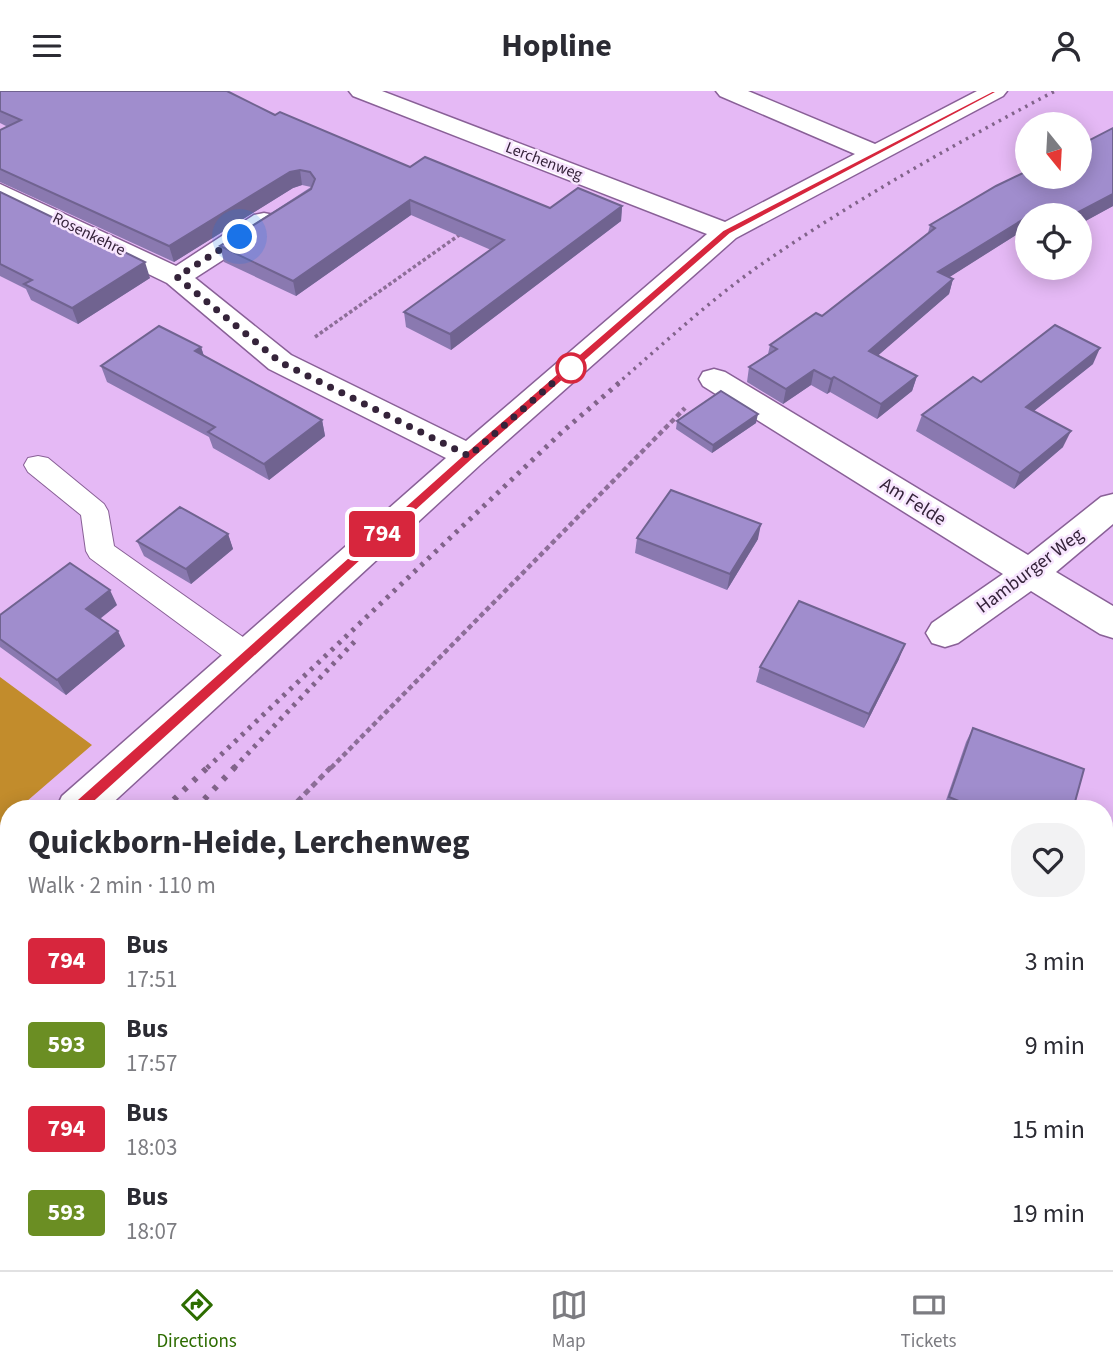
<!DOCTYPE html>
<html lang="en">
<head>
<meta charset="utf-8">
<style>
	:root { --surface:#fff; --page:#f2f2f3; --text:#2b2b33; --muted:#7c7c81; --line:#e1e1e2; --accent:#2d6c00 }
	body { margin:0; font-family:"Source Sans 3",sans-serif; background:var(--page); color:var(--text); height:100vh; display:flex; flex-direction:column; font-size:26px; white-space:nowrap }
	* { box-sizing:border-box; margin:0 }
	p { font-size:23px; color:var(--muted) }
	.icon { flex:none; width:38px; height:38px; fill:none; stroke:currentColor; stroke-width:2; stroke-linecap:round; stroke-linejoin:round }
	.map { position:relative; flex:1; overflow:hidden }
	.drawer { position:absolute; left:0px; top:709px; width:1113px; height:471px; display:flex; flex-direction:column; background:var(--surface); border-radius:28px 28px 0 0; box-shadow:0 4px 18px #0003 }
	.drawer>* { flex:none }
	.badge { padding:0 14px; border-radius:5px; font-size:24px; line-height:46px }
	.needle { width:46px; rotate:162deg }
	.controls { position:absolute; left:1015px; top:21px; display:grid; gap:14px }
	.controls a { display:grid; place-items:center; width:77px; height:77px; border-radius:50%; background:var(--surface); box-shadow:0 4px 18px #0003; font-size:35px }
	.you { position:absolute; width:35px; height:35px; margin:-18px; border:5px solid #fff; border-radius:50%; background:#1a73e8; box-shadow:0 0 0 10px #1a73e833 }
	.map>.badge { position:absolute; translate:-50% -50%; box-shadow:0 0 0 4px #fff }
	.round { display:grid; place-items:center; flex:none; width:74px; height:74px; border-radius:28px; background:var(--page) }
	.overview { display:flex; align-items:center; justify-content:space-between; height:119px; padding:0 28px }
	h1 { font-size:33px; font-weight:700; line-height:52px }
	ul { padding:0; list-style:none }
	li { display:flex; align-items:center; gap:21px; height:84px; padding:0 28px }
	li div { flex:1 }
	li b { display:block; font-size:26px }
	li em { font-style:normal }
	li .badge { min-width:77px; font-weight:700; text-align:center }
	header { display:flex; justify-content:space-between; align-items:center; height:91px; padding:0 28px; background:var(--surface); font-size:32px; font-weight:700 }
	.tab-bar { display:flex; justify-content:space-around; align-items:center; height:98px; border-top:2px solid var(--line); background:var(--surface); font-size:19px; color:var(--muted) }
	.tab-bar a { display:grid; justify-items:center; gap:4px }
	.tab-bar .current { color:var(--accent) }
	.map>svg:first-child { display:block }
	.forest { fill:#c28c2c }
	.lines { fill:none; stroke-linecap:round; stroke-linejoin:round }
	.lane-casing { stroke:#896097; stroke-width:2 }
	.street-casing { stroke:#896097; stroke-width:3 }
	.path-far2 { stroke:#8d6e98; stroke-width:3.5; stroke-dasharray:3.5 2.5; stroke-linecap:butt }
	.path-far1 { stroke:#8d6e98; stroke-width:4.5; stroke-dasharray:5 3.5; stroke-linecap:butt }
	.path { stroke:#8d6e98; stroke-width:5; stroke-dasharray:6 4.5; stroke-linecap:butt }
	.lane { fill:#fff; fill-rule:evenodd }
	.street { fill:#fff; fill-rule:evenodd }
	.rail-far2 { stroke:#81638a; stroke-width:3.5; stroke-dasharray:2.5 5; stroke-linecap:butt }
	.rail-far1 { stroke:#81638a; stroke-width:5; stroke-dasharray:3.5 6; stroke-linecap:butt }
	.rail { stroke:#81638a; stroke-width:6; stroke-dasharray:4.5 9; stroke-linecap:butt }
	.wall { fill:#8a79b0 }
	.shaded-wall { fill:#706390 }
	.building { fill:#a08dcd; stroke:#706390; stroke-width:2 }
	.line { fill:#d7263d; stroke:#fff; stroke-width:2 }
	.walk { stroke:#35233a; stroke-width:7; stroke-dasharray:0 12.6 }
	.stop-dot { fill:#fff; stroke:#d7263d; stroke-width:3.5 }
	.labels { text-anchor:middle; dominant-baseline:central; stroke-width:5; stroke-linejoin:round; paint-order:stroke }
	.far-street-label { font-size:16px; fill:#35233a; stroke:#f7e5fe }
	.street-label { font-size:19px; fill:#35233a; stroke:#f7e5fe }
</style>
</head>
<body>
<header><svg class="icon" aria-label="menu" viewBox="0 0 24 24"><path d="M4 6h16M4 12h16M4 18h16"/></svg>Hopline<svg class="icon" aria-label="person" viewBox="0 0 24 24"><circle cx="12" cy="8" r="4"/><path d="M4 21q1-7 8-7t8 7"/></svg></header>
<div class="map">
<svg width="1113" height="1179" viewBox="0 0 1113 1179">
	<rect width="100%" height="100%" fill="#e5b9f5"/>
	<polygon class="forest" points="0,586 92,654 19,717 9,718 9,727 0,734"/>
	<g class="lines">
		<g class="lane-casing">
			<polygon id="lane" points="38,365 48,367 104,413 108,420 114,455 257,556 261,565 257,574 246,577 235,574 90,467 86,460 81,424 28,381 24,374 28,367"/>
		</g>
		<g class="street-casing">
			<g id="street">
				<polygon points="349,0 382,0 725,131 855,63 720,5 716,0 748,0 875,53 977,0 1007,0 1003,5 736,147 481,373 106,718 56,718 62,705 446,367 269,278 167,192 0,111 0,93 176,175 254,124 264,122 274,124 277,130 274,136 195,187 291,264 466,350 707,143 353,5"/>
				<polygon points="714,278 725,281 1028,464 1101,406 1113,403 1113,433 1056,481 1113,515 1113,547 1100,543 1031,500 958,552 945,556 932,552 926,542 932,532 1003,483 703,295 699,288 703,281"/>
				<polygon points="9,759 9,802 0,806 0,762"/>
			</g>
		</g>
		<polyline class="path-far2" points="315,246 462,142"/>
		<polyline class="path-far1" points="331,677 685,317"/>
		<g class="path">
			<polyline points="290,718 332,675"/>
			<polyline points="0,1012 9,1003"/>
		</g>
		<use href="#lane" class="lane"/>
		<use href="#street" class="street"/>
		<path class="rail-far2" d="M617,293C662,254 707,212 756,177C851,111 953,54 1055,0"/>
		<g class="rail-far1">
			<polyline points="207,677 562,341 619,292"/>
			<polyline points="234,677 357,548"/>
		</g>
		<g class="rail">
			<polyline points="164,718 209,675"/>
			<polyline points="195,718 236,675"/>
			<polyline points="0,873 9,865"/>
			<polyline points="0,915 9,907"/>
		</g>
	</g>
	<g class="wall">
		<polygon points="0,0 275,24 410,76 550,117 622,115 621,130 451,259 406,236 404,221 491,159 411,124 296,205 224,171 220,155 311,96 302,94 293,97 174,171 0,91 0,39 8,36 0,32"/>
		<polygon points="996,95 1113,115 1080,133 1080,124 1027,124 1027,137 949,186 953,188 949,203 878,264 917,285 912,300 877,328 830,301 827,303 811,294 783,313 747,291 749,276 768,263 770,254 822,225 928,142 930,134"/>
		<polygon points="0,101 150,187 78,233 31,209 26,198 0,185"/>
		<polygon points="201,256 204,265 322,329 325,345 269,389 213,357 209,346 107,291 101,275"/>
		<polygon points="1093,273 1034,320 1063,356 1014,398 916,340 922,324 981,291"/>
		<polygon points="677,330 756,332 712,362 676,338"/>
		<polygon points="228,443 233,458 191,493 144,465 137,450"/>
		<polygon points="637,447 758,448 727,499 635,462"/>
		<polygon points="117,514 100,528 125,555 66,604 0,556 0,524"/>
		<polygon points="899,568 864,637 756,591 760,576"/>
		<polygon points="973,637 1073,718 943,718 966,651"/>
	</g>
	<g class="shaded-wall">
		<polygon points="300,79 302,94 293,97 174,171 169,155 290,81"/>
		<polygon points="1113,103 1113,115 1080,133 1080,124 1073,124"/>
		<polygon points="410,109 411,124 296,205 293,190"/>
		<polygon points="622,115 621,130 451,259 450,243"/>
		<polygon points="1027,126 1027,137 934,196 938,181"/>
		<polygon points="145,171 150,187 78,233 72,217"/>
		<polygon points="953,188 949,203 866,275 869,260"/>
		<polygon points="201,256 206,272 195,260"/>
		<polygon points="1100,257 1093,273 1020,331 1026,316"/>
		<polygon points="814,279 811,294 783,313 786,298"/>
		<polygon points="917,285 912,300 877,328 881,313"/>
		<polygon points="834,286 830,301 827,303 831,288"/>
		<polygon points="758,323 756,332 712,362 713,354"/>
		<polygon points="322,329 325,345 269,389 264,373"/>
		<polygon points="1071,340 1063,356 1014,398 1020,382"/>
		<polygon points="761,433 758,448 727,499 730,483"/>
		<polygon points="228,443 233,458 191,493 186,478"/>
		<polygon points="110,499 117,514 93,533 86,518"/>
		<polygon points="118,540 125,555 66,604 57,589"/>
		<polygon points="905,553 899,568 864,637 869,623"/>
	</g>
	<g class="building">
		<polygon points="0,0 227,0 275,24 280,21 410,76 425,66 550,117 578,97 622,115 450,243 404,221 504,149 410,109 293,190 220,155 311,98 315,88 310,81 300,79 290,81 169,155 0,78 0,39 21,29 0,20"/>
		<polygon points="1113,37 1113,103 1073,124 1037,124 1035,121 1030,124 1027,124 1027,126 938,181 953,188 869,260 917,285 881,313 834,286 831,288 814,279 786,298 749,276 777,258 770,254 816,222 822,225 935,137 930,134 996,95 1027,80 1027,86 1080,86 1080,54"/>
		<polygon points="0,101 145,171 72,217 24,193 32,189 0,173"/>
		<polygon points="1055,234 1100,257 1026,316 1071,340 1020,382 922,324 973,286 981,291"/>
		<polygon points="159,235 201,256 195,260 322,329 264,373 208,341 215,336 101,275"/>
		<polygon points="721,300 758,323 713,354 677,330"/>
		<polygon points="671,399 761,433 730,483 637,447"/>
		<polygon points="180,416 228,443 186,478 137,450"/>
		<polygon points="70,472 110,499 86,518 118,540 57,589 0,548 0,524"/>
		<polygon points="799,510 905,553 869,623 760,576"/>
		<polygon points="973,637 1084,678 1073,718 978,718 949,706"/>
	</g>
	<polygon class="line" points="992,0 999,0 730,143 473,368 82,722 72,722 69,718 72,713 465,362 723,139"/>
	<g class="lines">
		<polyline class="walk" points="240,146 177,186 280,271 469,365 577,271 571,277"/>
	</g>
	<circle class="stop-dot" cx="571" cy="277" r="14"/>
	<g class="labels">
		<g class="far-street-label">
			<text transform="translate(544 70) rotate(21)">Lerchenweg</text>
			<text transform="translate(89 143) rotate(26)">Rosenkehre</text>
		</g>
		<g class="street-label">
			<text transform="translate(913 411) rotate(32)">Am Felde</text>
			<text transform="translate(1030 480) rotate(-37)">Hamburger Weg</text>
		</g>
	</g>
</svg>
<div class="controls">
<a><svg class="needle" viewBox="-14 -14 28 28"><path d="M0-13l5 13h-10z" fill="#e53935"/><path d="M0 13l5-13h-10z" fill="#7c7c81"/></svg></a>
<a><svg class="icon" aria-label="locate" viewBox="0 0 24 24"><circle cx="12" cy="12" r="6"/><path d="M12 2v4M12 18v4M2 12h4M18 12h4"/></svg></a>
</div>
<div class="you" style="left:240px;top:146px"></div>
<b class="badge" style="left:382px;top:443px;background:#d7263d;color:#fff">794</b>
<section class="drawer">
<div class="overview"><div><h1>Quickborn-Heide, Lerchenweg</h1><p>Walk · 2 min · 110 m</p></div><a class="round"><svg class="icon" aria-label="heart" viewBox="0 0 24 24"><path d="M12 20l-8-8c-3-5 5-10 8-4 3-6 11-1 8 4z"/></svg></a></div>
<ul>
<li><span class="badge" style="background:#d7263d;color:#fff">794</span><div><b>Bus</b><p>17:51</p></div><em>3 min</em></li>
<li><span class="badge" style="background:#6b8e23;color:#fff">593</span><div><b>Bus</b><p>17:57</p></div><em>9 min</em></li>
<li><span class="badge" style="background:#d7263d;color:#fff">794</span><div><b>Bus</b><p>18:03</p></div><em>15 min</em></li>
<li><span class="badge" style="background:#6b8e23;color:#fff">593</span><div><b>Bus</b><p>18:07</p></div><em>19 min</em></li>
</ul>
</section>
</div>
<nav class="tab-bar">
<a class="current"><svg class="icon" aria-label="directions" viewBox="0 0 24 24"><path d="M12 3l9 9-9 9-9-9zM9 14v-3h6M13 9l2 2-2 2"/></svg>Directions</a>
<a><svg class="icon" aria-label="map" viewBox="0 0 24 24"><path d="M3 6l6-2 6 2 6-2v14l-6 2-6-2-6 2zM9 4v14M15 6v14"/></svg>Map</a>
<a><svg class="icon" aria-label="tickets" viewBox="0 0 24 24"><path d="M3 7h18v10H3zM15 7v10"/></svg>Tickets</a>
</nav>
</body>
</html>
